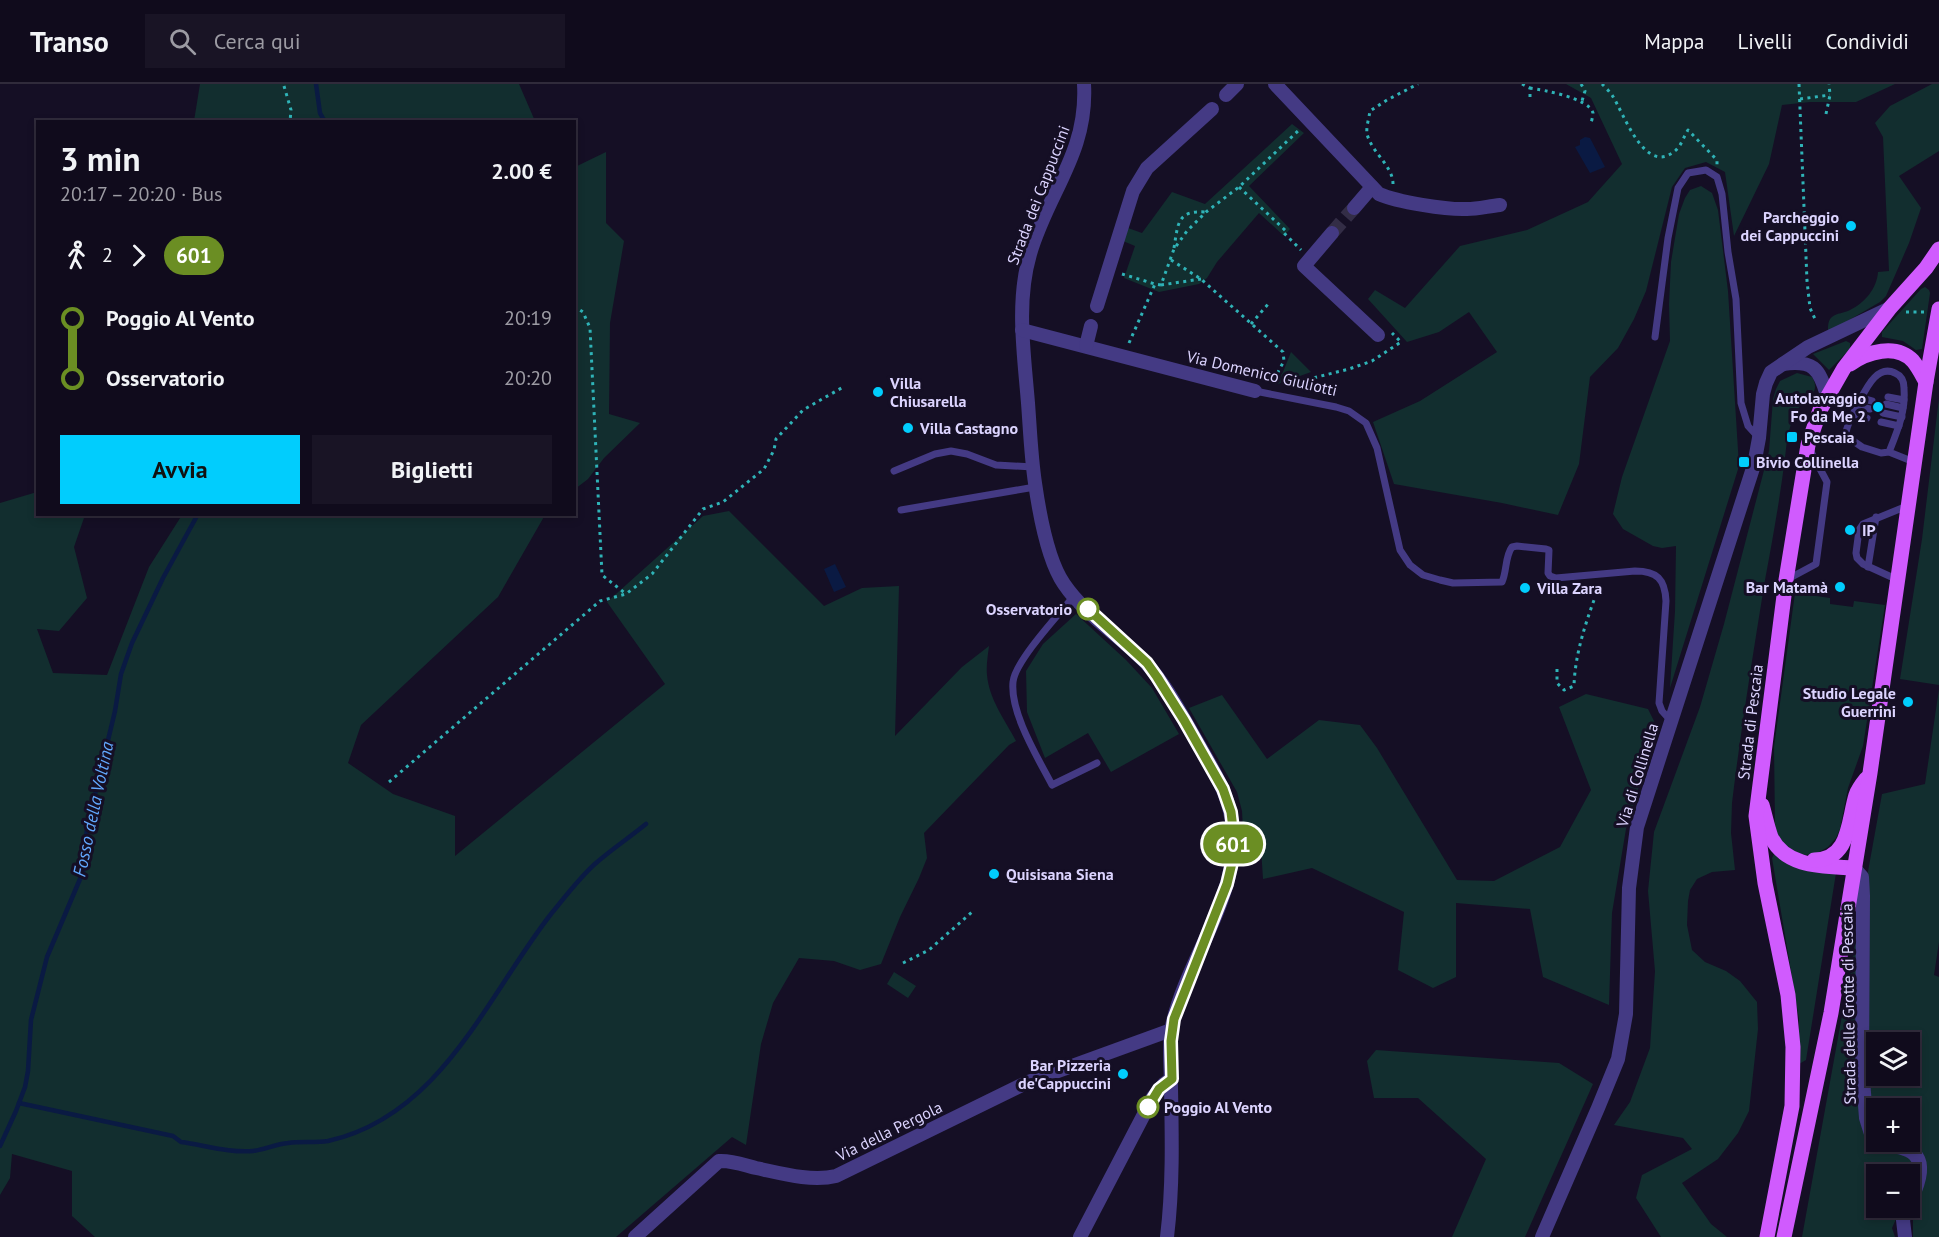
<!DOCTYPE html>
<html lang="it">
<head>
<meta charset="utf-8">
<style>
	:root { --surface:#100b1c; --page:#191425; --text:#f1f3f6; --muted:#9c9ba3; --line:#302b3b; --accent:#01cdfd }
	body { margin:0; font-family:"PT Sans",sans-serif; background:var(--page); color:var(--text); height:100vh; display:flex; flex-direction:column; font-size:22px; white-space:nowrap }
	* { box-sizing:border-box; margin:0 }
	p { font-size:20px; color:var(--muted) }
	.icon { flex:none; width:33px; height:33px; fill:none; stroke:currentColor; stroke-width:2; stroke-linecap:round; stroke-linejoin:round }
	.map { position:relative; flex:1; overflow:hidden }
	.details { position:absolute; left:36px; top:36px; width:540px; height:396px; display:flex; flex-direction:column; background:var(--surface); border-radius:0px; box-shadow:0 3px 9px #0003,0 0 0 2px var(--line) }
	.details>* { flex:none }
	.badge { padding:0 12px; border-radius:20px; font-size:21px; line-height:39px }
	.buttons { position:absolute; left:1866px; top:948px; display:grid; gap:12px }
	.buttons a { display:grid; place-items:center; width:54px; height:54px; border-radius:0px; background:var(--surface); box-shadow:0 3px 9px #0003,0 0 0 2px var(--line); font-size:30px }
	.map>.badge { position:absolute; translate:-50% -50%; box-shadow:0 0 0 3px #fff }
	.legs { display:flex; align-items:center; gap:9px; height:66px; padding:0 24px; font-size:20px }
	.legs p { margin-inline-start:auto }
	.headline { display:flex; align-items:center; justify-content:space-between; height:102px; padding:0 24px }
	h1 { font-size:33px; font-weight:700; line-height:45px }
	.cta { display:flex; gap:12px; margin-top:auto; padding:12px 24px }
	.cta a { flex:1; height:69px; border-radius:0px; background:var(--accent); color:#111; font-size:24px; font-weight:700; line-height:69px; text-align:center }
	.cta a+a { background:var(--page); color:var(--text) }
	ul { padding:0 24px; list-style:none }
	li { display:flex; align-items:center; gap:21px; height:60px; font-size:22px }
	li i { display:grid; place-items:center; width:9px; height:100%; margin:0 8px; background:currentColor }
	li i::after { content:''; width:15px; height:15px; margin:-8px; border:4px solid; border-radius:50%; background:var(--surface) }
	li p { margin-inline-start:auto }
	li:first-child i { background:linear-gradient(#0000 50%,currentColor 0) }
	li:last-child i { background:linear-gradient(currentColor 50%,#0000 0) }
	header { display:flex; align-items:center; gap:36px; box-sizing:border-box; height:84px; padding:0 30px; background:var(--surface); border-bottom:2px solid var(--line) }
	header strong { font-size:28px }
	nav { display:flex; gap:33px; margin-inline-start:auto; font-size:21px }
	.search { width:420px; height:54px; background:var(--page); display:flex; align-items:center; gap:15px; box-sizing:border-box; padding:0 21px; border-radius:0px; color:var(--muted); font-size:22px }
	.map>svg:first-child { display:block }
	.green { fill:#122e2f; fill-rule:evenodd }
	.water { fill:#0a1a43 }
	.lines { fill:none; stroke-linecap:round; stroke-linejoin:round }
	.stream { stroke:#0a1a43; stroke-width:4.5 }
	.minor-tunnel { stroke:#332d46; stroke-width:14; stroke-dasharray:14 7; stroke-linecap:butt }
	.path { stroke:#2fb3b7; stroke-width:3; stroke-dasharray:3 4.5; stroke-linecap:butt }
	.service { stroke:#443a84; stroke-width:7 }
	.minor { stroke:#443a84; stroke-width:14 }
	.primary { stroke:#d05bfe; stroke-width:15 }
	.line-1-casing { stroke:#fff; stroke-width:14 }
	.line-1 { stroke:#6b8e23; stroke-width:9 }
	.poi-dot { fill:#01cdfd; stroke:#150f25; stroke-width:2 }
	.stop-1-dot { fill:#fff; stroke:#6b8e23; stroke-width:3 }
	.labels { text-anchor:middle; dominant-baseline:central; stroke-width:6; stroke-linejoin:round; paint-order:stroke }
	.street-label { font-size:16px; fill:#dcd4ff; stroke:#150f25 }
	.poi-label { font-size:16px; font-weight:bold; fill:#dcd4ff; stroke:#150f25; text-anchor:start }
	.stop-label { font-size:16px; font-weight:bold; fill:#dcd4ff; stroke:#150f25; text-anchor:end }
	.water-label { font-size:18px; font-style:italic; fill:#62a8fe; stroke:#150f25 }
</style>
</head>
<body>
<header>
<strong>Transo</strong>
<div class="search"><svg class="icon" aria-label="search" viewBox="0 0 24 24"><circle cx="10" cy="10" r="6"/><path d="M15 15l6 6"/></svg>Cerca qui</div>
<nav><a>Mappa</a><a>Livelli</a><a>Condividi</a></nav>
</header>
<div class="map">
<svg width="1939" height="1153" viewBox="0 0 1939 1153">
	<rect width="100%" height="100%" fill="#150f25"/>
	<g class="green">
		<polygon points="200,0 519,0 535,37 194,37"/>
		<polygon points="1566,0 1895,0 1856,18 1810,18 1782,21 1769,80 1734,152 1725,88 1706,78 1685,84 1672,103 1646,207 1634,235 1618,264 1590,293 1579,380 1558,431 1502,419 1394,400 1373,338 1420,317 1497,268 1469,228 1439,248 1407,258 1368,215 1375,206 1405,224 1460,162 1527,146 1588,118 1622,80 1591,14"/>
		<path d="M1932,0H1939V67L1899,92L1921,124L1909,159L1886,212L1880,218L1832,246H1828C1828,242 1828,236 1832,233C1836,229 1845,229 1850,226C1865,219 1877,204 1878,188L1889,187L1883,53L1875,39L1890,22Z"/>
		<polygon points="1292,40 1304,49 1249,102 1290,145 1284,152 1259,129 1217,178 1207,194 1199,200 1159,208 1124,194 1135,162 1123,157 1128,144 1142,149 1172,108 1205,120"/>
		<polygon points="606,68 606,139 624,157 610,239 609,330 640,339 604,374 588,395 575,405 575,83"/>
		<polygon points="1701,102 1712,109 1718,126 1728,207 1739,382 1670,604 1675,527 1676,462 1662,464 1653,462 1623,445 1613,430 1622,393 1670,257 1669,220 1671,178 1679,130 1685,114 1690,106"/>
		<polygon points="1925,203 1929,206 1930,209 1922,265 1916,266 1903,257 1882,253 1882,248 1921,205"/>
		<polygon points="1846,257 1850,259 1850,265 1829,286 1813,270"/>
		<polygon points="1291,268 1311,288 1275,301 1283,288"/>
		<path d="M1797,289L1812,293C1822,310 1805,314 1797,326C1791,335 1787,354 1786,365C1781,409 1773,453 1765,496C1753,570 1741,644 1732,719L1731,749L1735,786L1712,788L1697,795L1690,806L1688,817L1687,841L1692,866L1705,878L1726,887L1740,897L1757,918L1758,945L1749,1027L1738,1049L1718,1075L1682,1099L1711,1140L1727,1153H1661L1636,1114L1642,1091L1692,1065L1683,1054L1614,1041L1630,1018L1650,964L1655,887L1648,807L1654,748L1700,623L1724,540L1769,367L1773,315L1776,305L1780,297Z"/>
		<polygon points="1939,314 1939,601 1900,595 1922,455"/>
		<path d="M37,408L38,430L85,431L74,463L87,514L59,547L37,545L53,589L107,591L149,483L182,431H545L498,513L361,641L348,679L393,710L455,732V772L665,600L607,518L703,432L729,427L824,522L862,504L899,502L895,652L962,583L989,562C988,571 986,581 987,591C989,615 1005,636 1016,657L1009,661L924,749L927,774L919,794L900,833L881,880L860,886L834,877L799,874L773,919L761,960L746,1061L732,1053L616,1153H95L72,1132V1087L12,1070L10,1094L0,1111V419Z"/>
		<polygon points="1795,509 1830,514 1830,520 1853,523 1854,517 1885,521 1863,662 1848,704 1840,745 1836,754 1828,763 1816,770 1805,771 1794,767 1783,759 1777,751 1775,740 1774,663"/>
		<polygon points="1076,530 1126,576 1152,604 1179,650 1111,688 1088,649 1045,674 1027,628 1026,587 1043,560"/>
		<path d="M1939,605V858L1934,891L1939,893V1153H1913V1133L1920,1111L1910,1104V1090H1876V1124H1901L1892,1144L1895,1153H1802L1882,710L1925,700ZM1876,958H1910V992H1876ZM1876,1024H1910V1058H1876Z"/>
		<polygon points="1586,610 1648,625 1657,643 1626,745 1612,829 1609,921 1543,893 1530,825 1456,819 1456,893 1433,904 1398,886 1404,828 1312,784 1263,795 1260,749 1243,746 1242,727 1237,708 1189,624 1222,611 1267,675 1319,636 1360,641 1377,664 1457,796 1494,797 1560,763 1591,706 1559,623"/>
		<polygon points="1777,769 1836,789 1806,976 1799,980 1799,935 1772,774 1774,770"/>
		<polygon points="894,888 916,902 908,914 887,900"/>
		<polygon points="1376,966 1559,979 1593,1000 1525,1153 1452,1153 1486,1075 1418,1014 1374,1014 1367,977"/>
	</g>
	<g class="water">
		<polygon points="1585,53 1590,54 1605,83 1590,89 1575,63 1580,61 1580,56"/>
		<polygon points="835,480 846,503 834,508 824,485"/>
	</g>
	<g class="lines">
		<g class="stream">
			<polyline points="316,0 320,29 325,38"/>
			<path d="M19,1019L173,1052L181,1058C204,1061 229,1069 253,1067C264,1066 276,1060 288,1059C301,1057 315,1059 328,1057C441,1032 487,912 551,830C565,813 580,793 596,779C612,765 630,753 646,740"/>
			<polyline points="0,1062 16,1027 25,1003 28,987 31,936 47,873 83,788 87,744 115,627 121,590 132,559 163,494 198,430"/>
		</g>
		<polyline class="minor-tunnel" points="1332,149 1354,124"/>
		<g class="path">
			<polyline points="1522,0 1530,4 1530,13"/>
			<polyline points="1581,0 1585,7 1582,17"/>
			<path d="M1602,0C1605,3 1609,7 1612,11C1624,29 1645,94 1676,66C1681,62 1684,52 1688,46L1717,76V82"/>
			<polyline points="1799,0 1807,197 1810,224 1815,235"/>
			<polyline points="284,2 291,26 290,38"/>
			<path d="M1530,4C1543,6 1589,14 1593,29C1593,30 1592,37 1591,38"/>
			<polyline points="1800,15 1830,11"/>
			<polyline points="1826,30 1830,11 1829,0"/>
			<path d="M1393,100C1393,82 1372,69 1367,50C1366,43 1369,34 1370,27L1387,16L1418,0"/>
			<polyline points="1239,103 1286,147 1284,149 1301,166"/>
			<path d="M1174,164C1178,140 1177,126 1205,128"/>
			<polyline points="1171,176 1201,195 1283,268 1284,277 1272,299"/>
			<polyline points="1122,190 1155,200"/>
			<polyline points="1161,201 1201,195"/>
			<polyline points="574,222 583,228 590,244 602,491 626,510"/>
			<polyline points="1906,228 1924,228"/>
			<polyline points="1251,240 1269,219"/>
			<polyline points="1129,259 1155,200 1161,201 1174,165 1187,147 1206,128 1239,103 1300,45"/>
			<polyline points="1285,301 1349,285 1372,277 1401,258 1392,249"/>
			<path d="M1557,585V599L1564,606L1574,602C1575,567 1588,532 1600,500"/>
			<polyline points="389,698 600,517 626,510 652,490 703,425 723,418 764,385 774,366 776,355 803,326 845,302"/>
			<polyline points="903,879 929,866 972,828"/>
		</g>
		<g class="service">
			<polyline points="1655,253 1668,154 1678,104 1688,89 1706,86 1717,93 1722,110 1728,168 1736,215 1741,319 1748,342 1759,354"/>
			<path d="M1255,307L1336,323L1349,327L1366,339L1377,364L1400,466L1410,481L1423,491L1440,496L1453,499L1502,498C1507,487 1505,472 1512,463L1517,462L1546,465L1549,466L1548,489L1550,492L1556,494L1635,487C1657,487 1665,495 1666,517L1659,619L1662,627L1671,637"/>
			<polyline points="1888,313 1904,316"/>
			<polyline points="1861,314 1872,317"/>
			<polyline points="1886,320 1903,324"/>
			<polyline points="1857,322 1870,325"/>
			<polyline points="1883,329 1902,333"/>
			<polyline points="1853,330 1867,334"/>
			<polyline points="1881,338 1899,342"/>
			<path d="M1889,368C1897,348 1906,327 1904,304C1904,298 1902,292 1895,289C1877,280 1866,305 1859,318C1854,328 1848,338 1846,348L1849,354L1862,363L1881,369L1889,368L1914,378"/>
			<polyline points="894,387 935,370 951,367 967,370 996,381 1033,383"/>
			<polyline points="901,426 1035,403"/>
			<polyline points="1868,483 1876,433"/>
			<polyline points="1788,495 1816,480 1827,398 1810,366"/>
			<polyline points="1898,496 1863,480 1857,474 1856,469 1859,446 1863,440 1907,422"/>
			<path d="M1074,512C1060,529 1015,577 1013,598C1010,629 1038,674 1052,701L1097,679"/>
		</g>
		<g class="minor">
			<path d="M1084,0C1088,69 1048,108 1030,170C1016,218 1024,269 1028,319C1030,345 1031,372 1035,399C1039,427 1048,477 1064,500C1085,531 1119,551 1145,578C1167,601 1183,634 1199,661C1209,679 1221,697 1227,717C1254,797 1188,867 1172,942C1168,962 1171,983 1171,1004C1172,1054 1173,1104 1167,1153"/>
			<path d="M1275,0L1379,110C1397,118 1447,126 1467,125C1478,125 1489,122 1500,121"/>
			<polyline points="1226,11 1237,0"/>
			<polyline points="1354,124 1372,103"/>
			<polyline points="1332,149 1304,182 1378,251"/>
			<polyline points="1097,222 1133,107 1147,84 1212,25"/>
			<polyline points="1022,246 1255,307"/>
			<polyline points="1086,262 1091,242"/>
			<path d="M1783,280C1813,276 1819,284 1827,311"/>
			<polyline points="1854,784 1862,793 1863,812 1862,983 1866,1034 1871,1050 1876,1056"/>
			<path d="M1878,1058C1887,1062 1896,1062 1905,1065C1931,1073 1917,1103 1910,1119"/>
			<path d="M635,1153L719,1077C731,1076 744,1081 756,1084C780,1089 811,1098 836,1092L1028,998L1171,946"/>
			<polyline points="1080,1153 1153,1013 1164,1000 1171,995"/>
			<polyline points="1542,1153 1598,1024 1618,975 1626,930 1629,804 1637,743 1754,381 1759,354 1763,310 1766,299 1771,288 1808,263 1890,224"/>
			<polyline points="1905,1153 1903,1136 1907,1124"/>
		</g>
		<g class="primary">
			<path d="M1850,280C1867,268 1896,259 1913,277C1918,283 1922,291 1926,298"/>
			<path d="M1762,721C1765,731 1767,742 1771,753C1786,784 1824,782 1854,784"/>
			<path d="M1814,776C1850,776 1848,737 1856,711C1858,705 1862,700 1866,695"/>
			<polyline points="1767,1153 1792,1022 1793,963 1788,911 1765,799 1756,732 1786,496 1808,361 1820,326 1844,284 1890,224 1926,184 1939,165"/>
			<polyline points="1784,1153 1831,929 1870,689 1926,298 1939,225"/>
		</g>
	</g>
	<g class="lines">
		<g class="line-1-casing">
			<polyline id="line-1" points="1088,525 1147,579 1157,593 1184,636 1223,705 1231,728 1233,745 1232,779 1227,800 1174,935 1171,957 1172,995 1159,1005 1148,1023"/>
		</g>
		<use href="#line-1" class="line-1"/>
	</g>
	<g class="poi-dot">
		<circle cx="1851" cy="142" r="6"/>
		<circle cx="878" cy="308" r="6"/>
		<circle cx="1878" cy="323" r="6"/>
		<circle cx="908" cy="344" r="6"/>
		<rect x="1786" y="347" width="12" height="12" rx="3"/>
		<rect x="1738" y="372" width="12" height="12" rx="3"/>
		<circle cx="1850" cy="446" r="6"/>
		<circle cx="1840" cy="503" r="6"/>
		<circle cx="1525" cy="504" r="6"/>
		<circle cx="1908" cy="618" r="6"/>
		<circle cx="994" cy="790" r="6"/>
		<circle cx="1123" cy="990" r="6"/>
	</g>
	<g class="stop-1-dot">
		<circle cx="1088" cy="525" r="10"/>
		<circle cx="1148" cy="1023" r="10"/>
	</g>
	<g class="labels">
		<g class="street-label">
			<text transform="translate(1038 111) rotate(-69)">Strada dei Cappuccini</text>
			<text transform="translate(1262 289) rotate(13)">Via Domenico Giuliotti</text>
			<text transform="translate(1750 638) rotate(-83)">Strada di Pescaia</text>
			<text transform="translate(1637 691) rotate(-73)">Via di Collinella</text>
			<text transform="translate(1848 920) rotate(-91)">Strada delle Grotte di Pescaia</text>
			<text transform="translate(889 1047) rotate(-26)">Via della Pergola</text>
		</g>
		<g class="poi-label">
			<text x="1839" y="133" text-anchor="end">Parcheggio<tspan x="1839" dy="18">dei Cappuccini</tspan></text>
			<text x="890" y="299">Villa<tspan x="890" dy="18">Chiusarella</tspan></text>
			<text x="1866" y="314" text-anchor="end">Autolavaggio<tspan x="1866" dy="18">Fo da Me 2</tspan></text>
			<text x="920" y="344">Villa Castagno</text>
			<text x="1804" y="353">Pescaia</text>
			<text x="1756" y="378">Bivio Collinella</text>
			<text x="1862" y="446">IP</text>
			<text x="1828" y="503" text-anchor="end">Bar Matamà</text>
			<text x="1537" y="504">Villa Zara</text>
			<text x="1896" y="609" text-anchor="end">Studio Legale<tspan x="1896" dy="18">Guerrini</tspan></text>
			<text x="1006" y="790">Quisisana Siena</text>
			<text x="1111" y="981" text-anchor="end">Bar Pizzeria<tspan x="1111" dy="18">de'Cappuccini</tspan></text>
		</g>
		<g class="stop-label">
			<text x="1072" y="525">Osservatorio</text>
			<text x="1164" y="1023" text-anchor="start">Poggio Al Vento</text>
		</g>
		<g class="water-label">
			<text transform="translate(93 725) rotate(-78)">Fosso della Voltina</text>
		</g>
	</g>
</svg>
<div class="buttons">
<a><svg class="icon" aria-label="layers" viewBox="0 0 24 24"><path d="M12 4l9 5-9 5-9-5zM3 14l9 5 9-5"/></svg></a>
<a>+</a>
<a>−</a>
</div>
<b class="badge" style="left:1233px;top:760px;background:#6b8e23;color:#fff">601</b>
<section class="details">
<div class="headline"><div><h1>3 min</h1><p>20:17 – 20:20 · Bus</p></div><b>2.00 €</b></div>
<div class="legs"><svg class="icon" aria-label="walk" viewBox="0 0 24 24"><circle cx="13" cy="4" r="2"/><path d="M13 8l-2 6 4 7M11 14l-3 7M7 12l3-4h3l4 4"/></svg>2<svg class="icon" aria-label="forward" viewBox="0 0 24 24"><path d="M9 5l7 7-7 7"/></svg><b class="badge" style="background:#6b8e23;color:#fff">601</b></div>
<ul>
<li><i style="color:#6b8e23"></i><b>Poggio Al Vento</b><p>20:19</p></li>
<li><i style="color:#6b8e23"></i><b>Osservatorio</b><p>20:20</p></li>
</ul>
<div class="cta"><a>Avvia</a><a>Biglietti</a></div>
</section>
</div>
</body>
</html>
